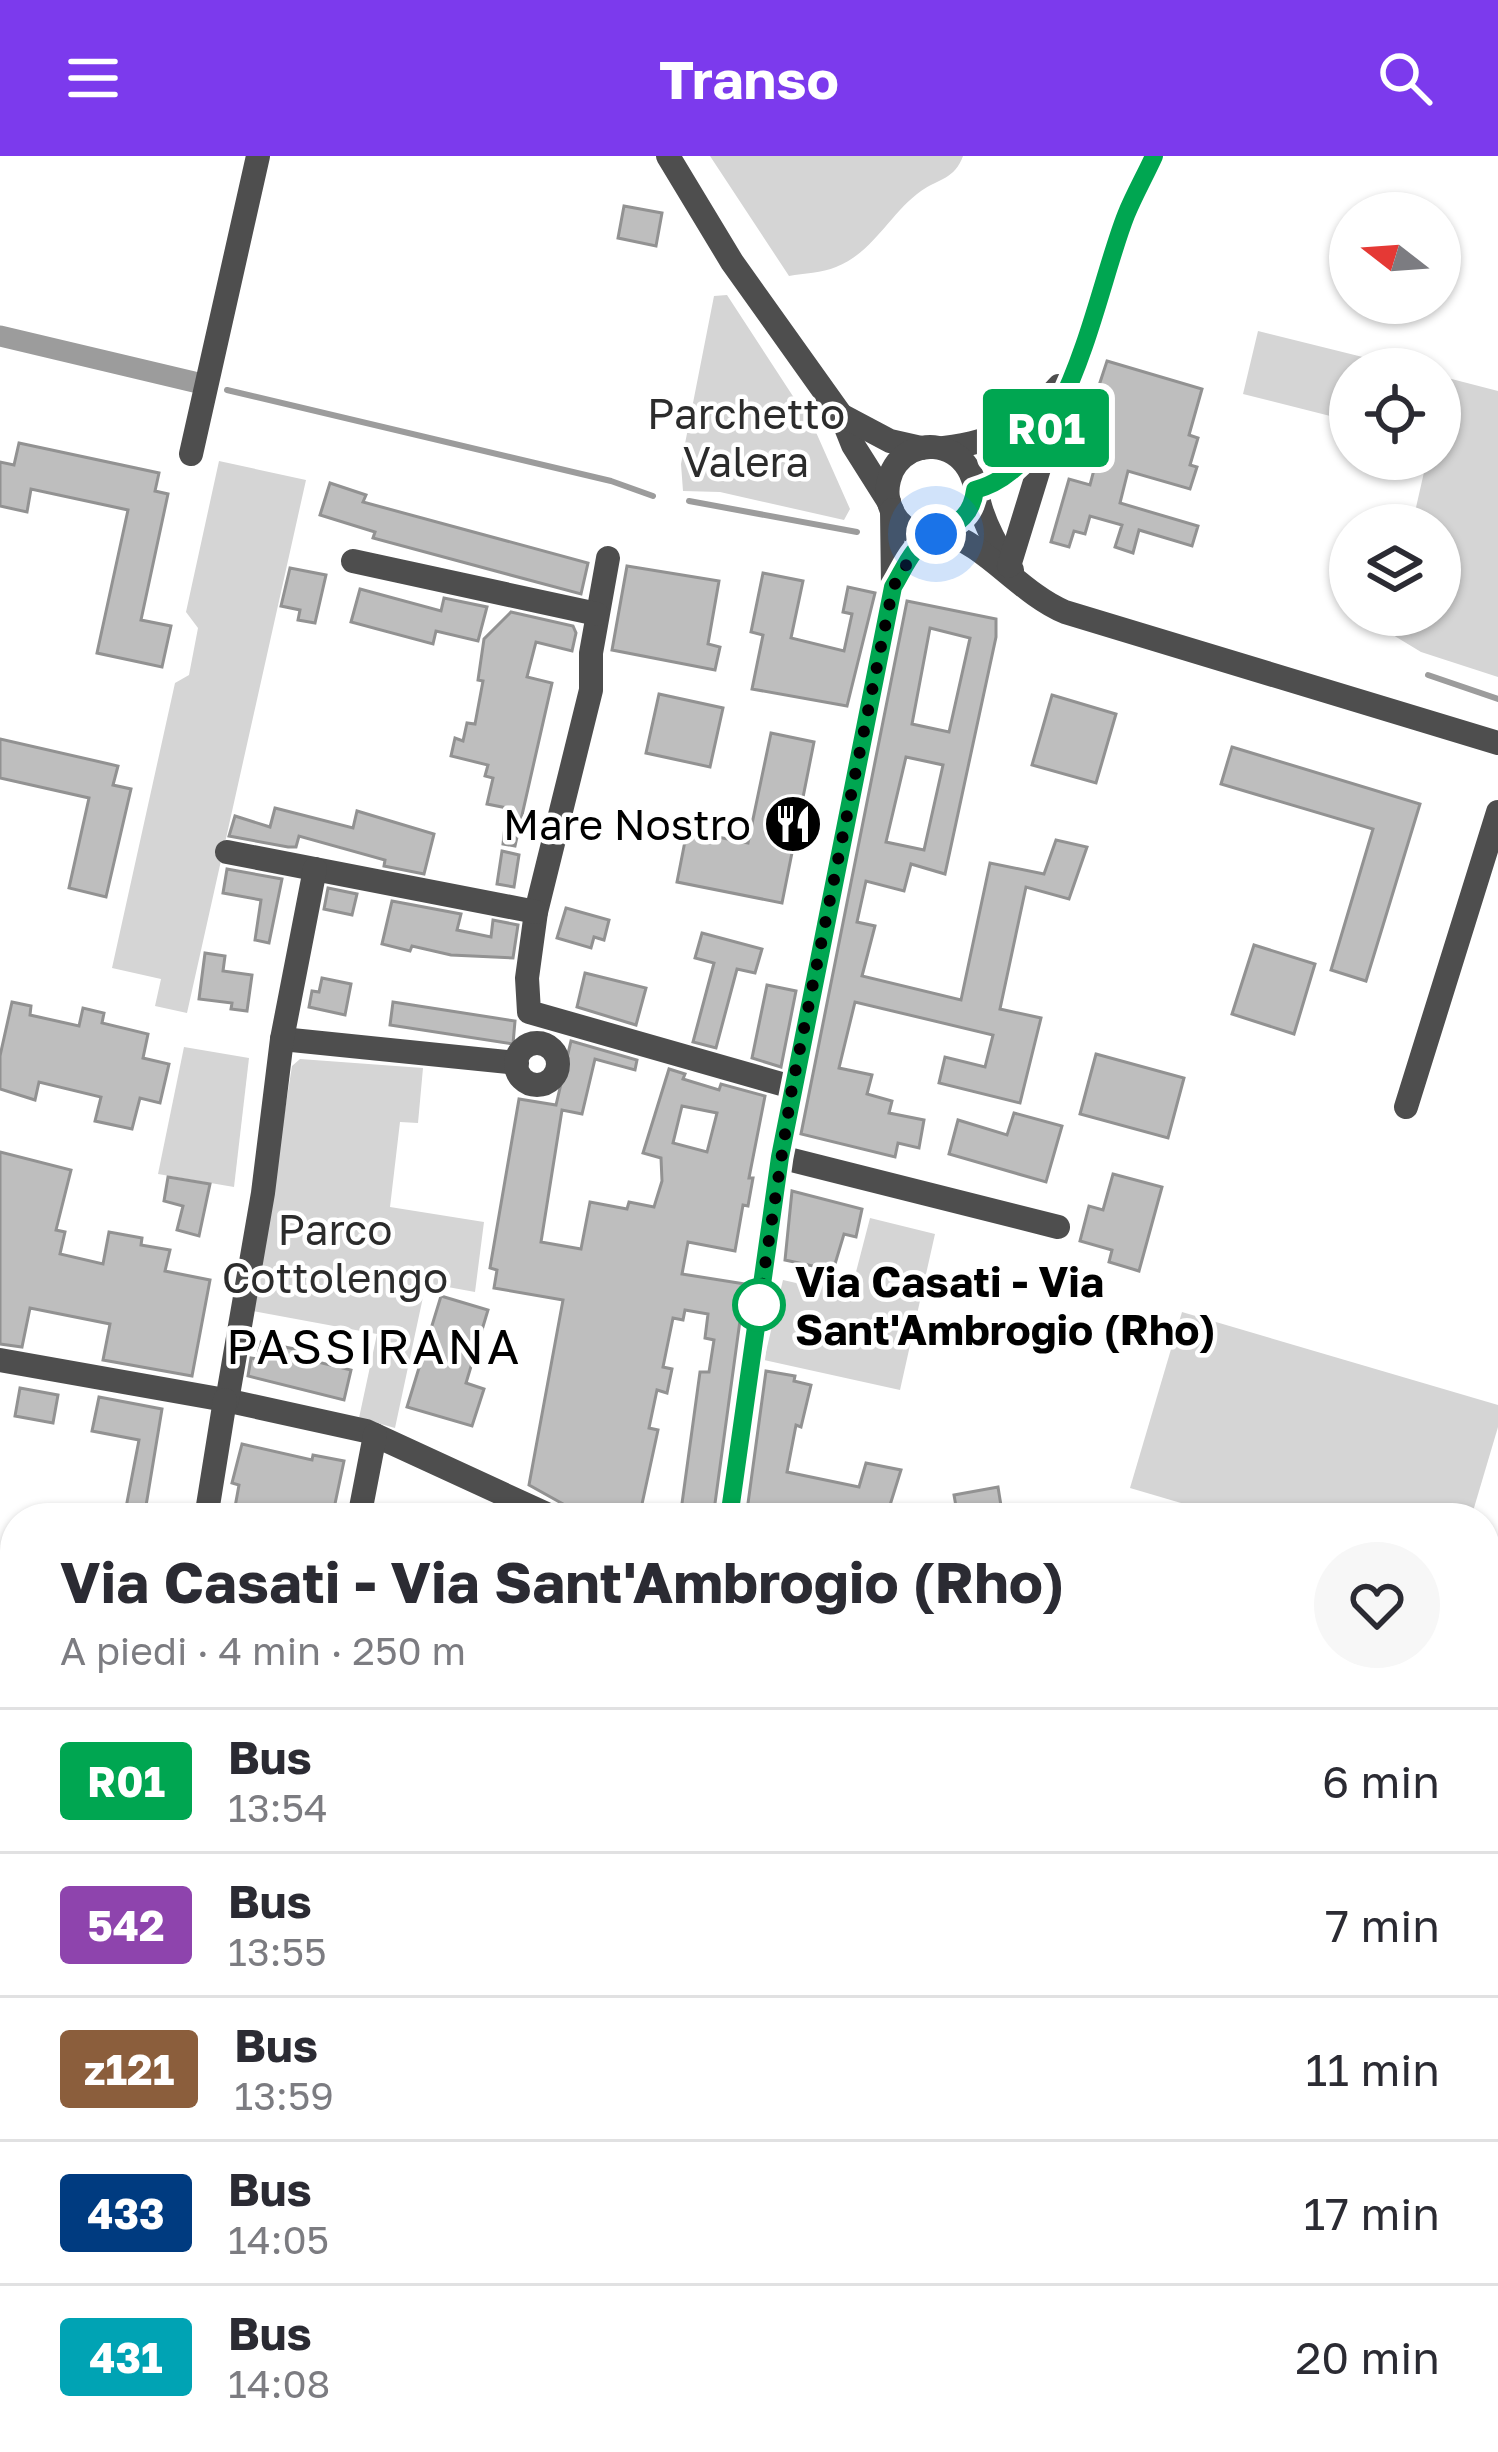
<!DOCTYPE html>
<html lang="it">
<head>
<meta charset="utf-8">
<style>
	:root { --surface:#fff; --page:#f7f7f7; --text:#2b2b33; --muted:#7c7c81; --line:#e1e1e2; --accent:#7c3aed }
	body { margin:0; font-family:"Golos Text",sans-serif; background:var(--page); color:var(--text); height:100vh; display:flex; flex-direction:column; font-size:45px; white-space:nowrap }
	* { box-sizing:border-box; margin:0 }
	p { font-size:39px; color:var(--muted) }
	.icon { flex:none; width:66px; height:66px; fill:none; stroke:currentColor; stroke-width:2; stroke-linecap:round; stroke-linejoin:round }
	.map { position:relative; flex:1; overflow:hidden }
	.side { position:absolute; left:0px; top:1347px; width:1500px; height:951px; display:flex; flex-direction:column; background:var(--surface); border-radius:48px 48px 0 0; box-shadow:0 3px 9px #0004 }
	.side>* { flex:none }
	.badge { padding:0 24px; border-radius:9px; font-size:42px; line-height:78px }
	.needle { width:78px; rotate:287deg }
	.controls { position:absolute; left:1329px; top:36px; display:grid; gap:24px }
	.controls a { display:grid; place-items:center; width:132px; height:132px; border-radius:50%; background:var(--surface); box-shadow:0 3px 9px #0004; font-size:60px }
	.you { position:absolute; width:60px; height:60px; margin:-30px; border:9px solid #fff; border-radius:50%; background:#1a73e8; box-shadow:0 0 0 18px #1a73e833 }
	.map>.badge { position:absolute; translate:-50% -50%; box-shadow:0 0 0 6px #fff }
	.round { display:grid; place-items:center; flex:none; width:126px; height:126px; border-radius:63px; background:var(--page) }
	.summary { display:flex; align-items:center; justify-content:space-between; height:204px; padding:0 60px }
	h1 { font-size:57px; font-weight:700; line-height:90px }
	ul { padding:0; list-style:none }
	li { display:flex; align-items:center; gap:36px; height:144px; padding:0 60px; border-top:3px solid var(--line) }
	li div { flex:1 }
	li b { display:block; font-size:45px }
	li em { font-style:normal }
	li .badge { min-width:132px; font-weight:700; text-align:center }
	header { display:flex; justify-content:space-between; align-items:center; height:156px; padding:0 60px; background:var(--accent); color:#fff; font-size:54px; font-weight:700 }
	.map>svg:first-child { display:block }
	.green { fill:#d5d5d5 }
	.lines { fill:none; stroke-linecap:round; stroke-linejoin:round }
	.stream { stroke:#9c9c9c; stroke-width:6 }
	.canal { stroke:#9c9c9c; stroke-width:21 }
	.building { fill:#bebebe; stroke:#929292; stroke-width:3; fill-rule:evenodd }
	.minor { stroke:#4e4e4e; stroke-width:24 }
	.line-casing { stroke:#fff; stroke-width:27 }
	.line { stroke:#00a651; stroke-width:18 }
	.walk { stroke:#000; stroke-width:12; stroke-dasharray:0 21.6 }
	.stop-dot { fill:#fff; stroke:#00a651; stroke-width:6 }
	.labels { text-anchor:middle; dominant-baseline:central; stroke-width:9; stroke-linejoin:round; paint-order:stroke }
	.park-label { font-size:42px; fill:#2c2c2c; stroke:#fff }
	.poi-label { font-size:42px; fill:#000; stroke:#fff; text-anchor:end }
	.stop-label { font-size:42px; font-weight:bold; fill:#000; stroke:#fff; text-anchor:start }
	.quarter-label { font-size:48px; letter-spacing:3px; fill:#000; stroke:#fff }
</style>
</head>
<body>
<header><svg class="icon" aria-label="menu" viewBox="0 0 24 24"><path d="M4 6h16M4 12h16M4 18h16"/></svg>Transo<svg class="icon" aria-label="search" viewBox="0 0 24 24"><circle cx="10" cy="10" r="6"/><path d="M15 15l6 6"/></svg></header>
<div class="map">
<svg width="1498" height="2296" viewBox="0 0 1498 2296">
	<rect width="100%" height="100%" fill="#fff"/>
	<g class="green">
		<path d="M710,0H963C955,23 938,23 921,35C890,57 874,96 836,111C822,117 804,117 789,120Z"/>
		<polygon points="727,139 815,274 850,353 844,364 720,336 683,335 681,308 714,140"/>
		<polygon points="1258,175 1411,213 1350,213 1350,265 1243,238"/>
		<polygon points="1440,220 1498,235 1498,521 1421,496 1388,476 1392,459 1440,459 1440,369 1412,369 1427,303 1440,303"/>
		<polygon points="219,305 306,324 187,857 155,850 161,823 112,812 175,527 189,519 198,472 186,456"/>
		<polygon points="184,891 249,902 234,1031 158,1018"/>
		<polygon points="300,903 423,912 418,967 400,966 390,1051 484,1066 475,1136 426,1127 395,1272 359,1262 377,1178 253,1155 292,910"/>
		<polygon points="870,1062 935,1078 900,1234 764,1204 783,1124 805,1129 808,1118 835,1125 856,1116"/>
		<polygon points="1182,1156 1498,1249 1498,1271 1471,1362 1232,1362 1130,1332"/>
		<polygon points="0,1681 15,1684 15,1792 0,1789"/>
	</g>
	<g class="lines">
		<g class="stream">
			<polyline points="227,234 611,325 653,340"/>
			<polyline points="689,345 857,376"/>
			<polyline points="1428,519 1498,543"/>
		</g>
		<polyline class="canal" points="0,180 194,226"/>
	</g>
	<g class="building">
		<polygon points="624,50 662,57 656,90 618,82"/>
		<polygon points="1107,205 1202,233 1189,279 1198,282 1190,309 1197,311 1190,333 1128,315 1120,347 1198,370 1192,390 1139,374 1133,397 1115,391 1122,369 1090,360 1085,378 1074,375 1069,391 1051,386 1069,323 1090,329 1107,265 1089,260"/>
		<polygon points="19,287 159,317 155,335 168,338 141,464 171,470 162,511 97,497 128,354 31,333 27,356 0,350 0,306 14,309"/>
		<polygon points="330,327 366,339 363,346 588,407 581,438 373,382 375,376 320,359"/>
		<polygon points="627,410 719,425 708,488 720,491 715,514 612,494"/>
		<polygon points="290,412 326,419 315,467 298,464 300,454 281,450"/>
		<polygon points="763,417 803,425 791,482 844,495 852,458 843,456 848,431 875,437 847,550 752,533 763,479 751,476"/>
		<polygon points="360,433 441,455 444,442 487,451 478,485 436,475 433,488 351,466"/>
		<path d="M907,445L996,463V481L945,718L911,708L904,735L866,725L857,766L875,770L862,820L961,844L990,707L1044,718L1056,684L1087,691L1069,743L1026,731L1000,853L1041,862L1020,947L939,927L945,901L985,911L993,879L855,846L839,912L872,919L867,938L892,945L889,957L924,964L919,992L898,987L895,1001L801,978ZM930,472L970,482L949,576L912,568ZM906,601L943,609L924,694L886,686Z"/>
		<polygon points="511,456 573,470 576,477 572,495 536,486 527,521 552,527 515,690 503,688 507,652 487,648 493,622 485,620 488,609 451,600 455,582 463,585 467,567 475,568 483,525 478,524 484,483"/>
		<polygon points="659,538 723,552 710,611 646,597"/>
		<polygon points="1052,539 1116,558 1096,627 1032,609"/>
		<polygon points="771,577 814,586 782,747 677,726 687,675 748,687"/>
		<polygon points="0,583 118,610 113,629 131,633 106,741 69,732 89,642 0,622"/>
		<polygon points="1232,591 1420,648 1366,825 1331,814 1373,673 1221,628"/>
		<polygon points="275,652 353,672 357,655 434,678 424,718 384,710 385,704 299,680 296,691 288,691 229,680 235,660 270,671"/>
		<polygon points="502,695 519,699 514,731 497,728"/>
		<polygon points="227,713 282,723 269,787 255,784 261,744 223,737"/>
		<polygon points="328,732 357,738 352,759 324,753"/>
		<polygon points="392,745 461,758 457,774 491,781 493,764 518,769 513,802 451,799 412,790 410,795 382,788"/>
		<polygon points="566,752 609,764 604,784 594,781 591,792 557,782"/>
		<polygon points="702,777 762,793 755,817 737,813 716,892 693,886 714,807 695,802"/>
		<polygon points="1254,789 1315,808 1294,878 1232,858"/>
		<polygon points="205,797 225,800 223,815 252,819 247,855 231,853 232,847 199,843"/>
		<polygon points="585,817 646,832 636,869 577,851"/>
		<polygon points="322,822 351,828 345,859 309,851 312,835 319,836"/>
		<polygon points="767,829 796,835 781,911 752,902"/>
		<polygon points="12,846 31,850 30,859 79,870 83,852 104,857 102,867 148,878 143,902 169,908 160,947 140,942 132,973 95,965 101,941 39,926 35,944 0,933 0,900"/>
		<polygon points="393,846 515,865 513,888 390,869"/>
		<path d="M571,885L637,904L635,914L595,903L582,958L562,954L541,1086L581,1093L590,1046L627,1053L629,1046L654,1051L662,1025L661,1002L643,997L669,913L685,918L683,923L719,934L721,928L765,940L749,1022H753L748,1050L743,1049L735,1095L688,1086L682,1118L745,1128L713,1362H680L700,1216H709L714,1184L705,1182L708,1158L685,1154L683,1164L673,1162L663,1211L672,1213L667,1237L657,1234L649,1272L658,1274L639,1362H579L563,1348L529,1329L563,1144L494,1132L497,1114L490,1112L519,943L556,949ZM682,950L717,957L707,996L673,987Z"/>
		<polygon points="1096,898 1184,922 1168,982 1080,958"/>
		<polygon points="1014,957 1062,970 1046,1026 949,998 958,964 1007,979"/>
		<polygon points="0,996 71,1014 56,1074 65,1076 60,1098 103,1108 109,1076 142,1082 141,1089 170,1094 165,1115 210,1124 192,1220 103,1204 110,1168 30,1152 22,1191 0,1188"/>
		<polygon points="1113,1018 1162,1031 1139,1115 1109,1106 1112,1094 1080,1085 1089,1050 1103,1054"/>
		<polygon points="168,1021 210,1028 199,1080 177,1074 183,1050 164,1045"/>
		<polygon points="792,1035 862,1053 856,1081 844,1078 832,1118 817,1114 818,1111 785,1104"/>
		<polygon points="441,1140 488,1154 466,1227 484,1233 472,1270 407,1251"/>
		<polygon points="261,1186 299,1194 297,1201 351,1214 344,1244 248,1220 251,1202 257,1203"/>
		<polygon points="766,1215 795,1220 794,1225 811,1229 801,1271 796,1269 787,1316 859,1331 866,1307 901,1314 886,1362 746,1362"/>
		<polygon points="20,1232 58,1239 53,1267 15,1260"/>
		<polygon points="99,1241 162,1253 144,1362 124,1362 139,1284 92,1275"/>
		<polygon points="242,1288 312,1304 313,1299 344,1305 332,1362 233,1362 239,1329 232,1327"/>
		<polygon points="998,1331 1003,1362 958,1362 954,1339"/>
	</g>
	<g class="lines">
		<g class="minor">
			<polyline points="668,0 732,106 841,259 853,289 889,346"/>
			<polyline points="841,259 890,285 921,292"/>
			<path d="M944,292C999,285 1022,271 1059,230"/>
			<polyline points="191,298 258,0"/>
			<path d="M975,334C1070,308 1094,138 1126,59C1134,39 1145,20 1154,0"/>
			<path d="M975,334C968,387 897,395 888,342C886,330 890,316 897,307C917,283 952,287 968,312C976,324 977,342 982,356C989,377 1000,396 1012,414"/>
			<path d="M942,376C985,387 1021,438 1065,456L1498,587"/>
			<polyline points="608,402 591,497 591,534 536,756 527,822 529,856 792,931"/>
			<polyline points="353,405 597,458"/>
			<polyline points="1009,410 1049,280"/>
			<polyline points="227,696 536,756"/>
			<polyline points="282,883 517,907"/>
			<circle cx="537" cy="908" r="21"/>
			<polyline points="1406,951 1498,656"/>
			<polyline points="780,1001 1058,1071"/>
			<polyline points="0,1204 225,1244 366,1275 555,1362"/>
			<polyline points="227,1245 263,1037 282,883 315,713"/>
			<polyline points="206,1362 225,1244"/>
			<polyline points="359,1362 375,1279"/>
			<polyline points="729,1362 780,1001 893,431 892,354"/>
			<polyline points="0,1426 15,1428"/>
			<polyline points="0,1652 15,1654"/>
			<polyline points="1485,1972 1498,1963"/>
			<polyline points="1485,1997 1498,2007"/>
			<polyline points="43,2296 45,2283"/>
			<polyline points="557,2296 559,2283"/>
			<polyline points="1406,2296 1409,2283"/>
		</g>
	</g>
	<g class="lines">
		<g class="line-casing">
			<path id="line" d="M729,1362L780,1001L893,431C900,420 906,406 914,396C936,369 970,375 975,334C1069,310 1095,137 1126,59C1134,39 1145,20 1154,0"/>
		</g>
		<use href="#line" class="line"/>
		<polyline class="walk" points="759,1149 792,932 893,431 915,394 936,378"/>
	</g>
	<defs>
		<g id="restaurant-disc" transform="scale(3)"><circle r="9.5" fill="#000" stroke="#fff"/><path d="M-5-6h1v4h1v-4h1v4h1v-4h1v5L-1.5 .5V6h-2V.5L-5-1ZM5-6V6H3V1.5H1.5Q1.5-4 5-6Z" fill="#fff"/></g>
	</defs>
	<g fill-rule="evenodd">
		<use href="#restaurant-disc" x="793" y="668"/>
	</g>
	<circle class="stop-dot" cx="759" cy="1149" r="24"/>
	<g class="labels">
		<g class="park-label">
			<text x="746" y="257">Parchetto<tspan x="746" dy="48">Valera</tspan></text>
			<text x="335" y="1073">Parco<tspan x="335" dy="48">Cottolengo</tspan></text>
		</g>
		<g class="poi-label">
			<text x="751" y="668">Mare Nostro</text>
		</g>
		<g class="stop-label">
			<text x="795" y="1125">Via Casati - Via<tspan x="795" dy="48">Sant'Ambrogio (Rho)</tspan></text>
		</g>
		<g class="quarter-label">
			<text x="374" y="1190">PASSIRANA</text>
		</g>
	</g>
</svg>
<div class="controls">
<a><svg class="needle" viewBox="-14 -14 28 28"><path d="M0-13l5 13h-10z" fill="#e53935"/><path d="M0 13l5-13h-10z" fill="#7c7c81"/></svg></a>
<a><svg class="icon" aria-label="locate" viewBox="0 0 24 24"><circle cx="12" cy="12" r="6"/><path d="M12 2v4M12 18v4M2 12h4M18 12h4"/></svg></a>
<a><svg class="icon" aria-label="layers" viewBox="0 0 24 24"><path d="M12 4l9 5-9 5-9-5zM3 14l9 5 9-5"/></svg></a>
</div>
<div class="you" style="left:936px;top:378px"></div>
<b class="badge" style="left:1046px;top:272px;background:#00a651;color:#fff">R01</b>
<section class="side">
<div class="summary"><div><h1>Via Casati - Via Sant'Ambrogio (Rho)</h1><p>A piedi · 4 min · 250 m</p></div><a class="round"><svg class="icon" aria-label="heart" viewBox="0 0 24 24"><path d="M12 20l-8-8c-3-5 5-10 8-4 3-6 11-1 8 4z"/></svg></a></div>
<ul>
<li><span class="badge" style="background:#00a651;color:#fff">R01</span><div><b>Bus</b><p>13:54</p></div><em>6 min</em></li>
<li><span class="badge" style="background:#8e44ad;color:#fff">542</span><div><b>Bus</b><p>13:55</p></div><em>7 min</em></li>
<li><span class="badge" style="background:#8b5e3c;color:#fff">z121</span><div><b>Bus</b><p>13:59</p></div><em>11 min</em></li>
<li><span class="badge" style="background:#003b80;color:#fff">433</span><div><b>Bus</b><p>14:05</p></div><em>17 min</em></li>
<li><span class="badge" style="background:#00a3b4;color:#fff">431</span><div><b>Bus</b><p>14:08</p></div><em>20 min</em></li>
</ul>
</section>
</div>
</body>
</html>
